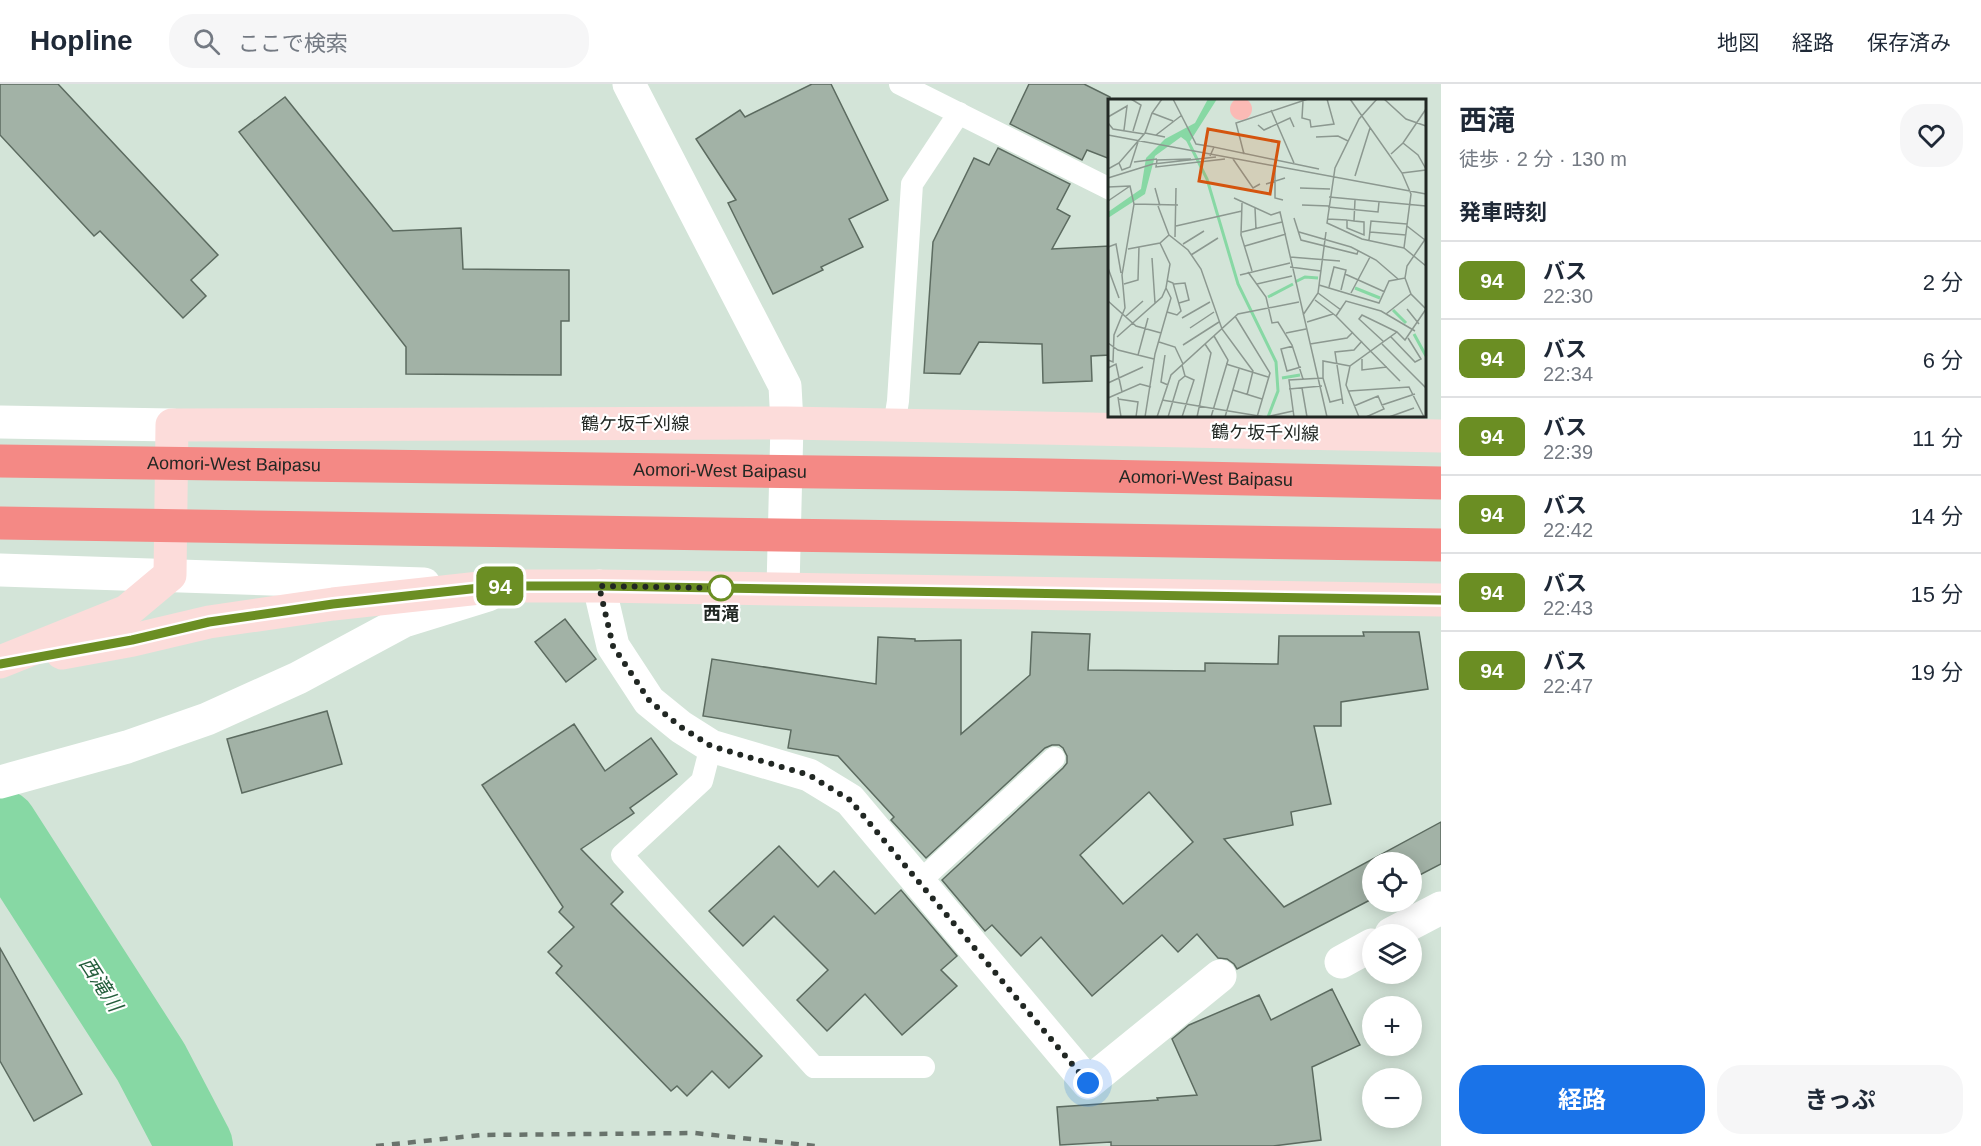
<!DOCTYPE html>
<html lang="ja">
<head>
<meta charset="utf-8">
<style>
	:root { --surface:#fff; --page:#f6f6f7; --text:#1f2937; --muted:#747a83; --line:#e0e1e3; --accent:#1a73e8 }
	body { margin:0; font-family:Arial,"Noto Sans JP",sans-serif; background:var(--page); color:var(--text); height:100vh; display:flex; flex-direction:column; font-size:22px; white-space:nowrap }
	* { box-sizing:border-box; margin:0 }
	p { font-size:20px; color:var(--muted) }
	.icon { flex:none; width:33px; height:33px; fill:none; stroke:currentColor; stroke-width:2; stroke-linecap:round; stroke-linejoin:round }
	.map { position:relative; flex:1; overflow:hidden }
	.sheet { display:flex; flex-direction:column; background:var(--surface); width:540px }
	.sheet>* { flex:none }
	.badge { padding:0 12px; border-radius:9px; font-size:21px; line-height:39px }
	.buttons { position:absolute; left:1362px; top:768px; display:grid; gap:12px }
	.buttons a { display:grid; place-items:center; width:60px; height:60px; border-radius:50%; background:var(--surface); box-shadow:0 3px 15px #0003; font-size:30px }
	.you { position:absolute; width:30px; height:30px; margin:-15px; border:4px solid #fff; border-radius:50%; background:#1a73e8; box-shadow:0 0 0 9px #1a73e833 }
	.map>.badge { position:absolute; translate:-50% -50%; box-shadow:0 0 0 3px #fff }
	h2 { padding:0 18px; font-size:22px; line-height:54px }
	.round { display:grid; place-items:center; flex:none; width:63px; height:63px; border-radius:24px; background:var(--page) }
	.overview { display:flex; align-items:center; justify-content:space-between; height:102px; padding:0 18px }
	h1 { font-size:28px; font-weight:700; line-height:45px }
	.button { display:flex; gap:12px; margin-top:auto; padding:12px 18px }
	.button a { flex:1; height:69px; border-radius:24px; background:var(--accent); color:#fff; font-size:24px; font-weight:700; line-height:69px; text-align:center }
	.button a+a { background:var(--page); color:var(--text) }
	ul { padding:0; list-style:none }
	li { display:flex; align-items:center; gap:18px; height:78px; padding:0 18px; border-top:2px solid var(--line) }
	li div { flex:1 }
	li b { display:block; font-size:22px }
	li em { font-style:normal }
	li .badge { min-width:66px; font-weight:700; text-align:center }
	header { display:flex; align-items:center; gap:36px; box-sizing:border-box; height:84px; padding:0 30px; background:var(--surface); border-bottom:2px solid var(--line) }
	header strong { font-size:28px }
	nav { display:flex; gap:33px; margin-inline-start:auto; font-size:21px }
	.search { width:420px; height:54px; background:var(--page); display:flex; align-items:center; gap:15px; box-sizing:border-box; padding:0 21px; border-radius:24px; color:var(--muted); font-size:22px }
	main { display:flex; flex:1; min-height:0 }
	.map>svg:first-child { display:block }
	.lines { fill:none; stroke-linecap:round; stroke-linejoin:round }
	.river { stroke:#87d8a4; stroke-width:76 }
	.building { fill:#a2b2a6; stroke:#5c6b60; stroke-width:1.5; fill-rule:evenodd }
	.lane { stroke:#fff; stroke-width:22 }
	.street { stroke:#fff; stroke-width:33 }
	.secondary { stroke:#fcdcda; stroke-width:33 }
	.highway { stroke:#f48985; stroke-width:33 }
	.rail { stroke:#69736c; stroke-width:4.5; stroke-dasharray:8 8; stroke-linecap:butt }
	.line-casing { stroke:#fff; stroke-width:14 }
	.line { stroke:#6b8e23; stroke-width:9 }
	.walk { stroke:#212723; stroke-width:6; stroke-dasharray:0 10.8 }
	.stop-dot { fill:#fff; stroke:#6b8e23; stroke-width:3 }
	.labels { text-anchor:middle; dominant-baseline:central; stroke-width:4.5; stroke-linejoin:round; paint-order:stroke }
	.street-label { font-size:18px; fill:#212723; stroke:#fff }
	.stop-label { font-size:18px; font-weight:bold; fill:#212723; stroke:#fff }
	.water-label { font-size:20px; font-style:italic; fill:#255f3d; stroke:#fff }
	.inset-river { fill:none; stroke:#87d8a4; stroke-width:3 }
	.inset-road { fill:none; stroke:#8c9890; stroke-width:1.5 }
	.view { fill:#d4540e; fill-opacity:0.15; stroke:#d4540e; stroke-width:3 }
	.inset-edge { fill:none; stroke:#212723; stroke-width:3 }
</style>
</head>
<body>
<header>
<strong>Hopline</strong>
<div class="search"><svg class="icon" aria-label="search" viewBox="0 0 24 24"><circle cx="10" cy="10" r="6"/><path d="M15 15l6 6"/></svg>ここで検索</div>
<nav><a>地図</a><a>経路</a><a>保存済み</a></nav>
</header>
<main>
<div class="map">
<svg width="1441" height="1062" viewBox="0 0 1441 1062">
	<rect width="100%" height="100%" fill="#d3e4d8"/>
	<g class="lines">
		<polyline class="river" points="0,743 151,978 195,1062"/>
	</g>
	<g class="building">
		<polygon points="0,0 58,0 218,171 191,196 206,212 183,234 100,147 94,152 0,51"/>
		<polygon points="812,0 831,0 888,116 849,135 863,163 821,183 823,186 773,210 728,119 736,116 696,55 740,26 745,33"/>
		<polygon points="1029,0 1084,0 1110,13 1110,75 1087,66 1082,76 1010,40"/>
		<polygon points="285,13 393,147 461,144 463,185 569,186 569,237 561,237 561,291 406,290 406,263 239,48"/>
		<polygon points="998,64 1070,100 1057,125 1070,132 1052,165 1110,162 1110,271 1091,272 1092,297 1043,299 1042,260 979,258 960,290 924,289 933,158 974,74 989,81"/>
		<polygon points="565,535 596,575 566,598 535,558"/>
		<path d="M1032,548L1090,550L1088,586L1205,587V579L1278,580L1279,552H1364L1363,548H1419L1428,605L1341,618V642H1314L1331,720L1291,728L1293,741L1224,755L1284,823L1441,738V780L1412,795V778H1372V815L1237,885L1234,880L1227,875L1218,874L1197,850L1178,868L1162,851L1092,912L1041,853L1021,872L992,841L985,847L942,796L1063,684L1067,679V672L1063,664L1059,661H1052L1045,664L926,774L891,736L894,733L838,672L788,664L791,646L703,632L712,575L876,600L878,553L915,555V557L961,556V650L1030,591ZM1149,708L1193,758L1123,820L1080,771Z"/>
		<polygon points="327,627 342,680 242,709 227,655"/>
		<polygon points="574,640 605,687 651,654 677,690 630,724 634,729 581,765 623,808 611,820 762,972 729,1004 712,987 687,1012 677,1002 671,1007 556,889 562,882 548,868 574,843 559,828 563,823 482,701"/>
		<polygon points="779,762 818,803 834,787 875,830 901,806 957,872 941,886 957,902 902,951 865,910 827,947 797,916 828,886 774,832 743,862 709,827"/>
		<polygon points="0,864 82,1010 34,1037 0,977"/>
		<polygon points="1332,905 1360,961 1312,983 1321,1056 1273,1062 1111,1062 1111,1058 1060,1061 1057,1023 1158,1016 1157,1014 1197,1011 1172,955 1189,941 1259,911 1271,936"/>
	</g>
	<g class="lines">
		<g class="lane">
			<polyline points="900,0 1110,105"/>
			<polyline points="894,342 898,317 912,100 959,29"/>
			<polyline points="711,662 702,697 622,771 814,983 924,983"/>
			<polyline points="919,798 1054,674"/>
		</g>
		<g class="street">
			<polyline points="629,0 785,302 787,339 783,504"/>
			<polyline points="0,338 172,341"/>
			<polyline points="0,486 424,500"/>
			<polyline points="599,502 613,562 649,617 681,643 711,662 809,691 850,716 1088,999 1220,892"/>
			<polyline points="0,698 127,663 207,635 298,594 404,537 488,511"/>
			<polyline points="1391,850 1441,824"/>
			<polyline points="1341,878 1372,861"/>
		</g>
		<g class="secondary">
			<polyline points="62,569 133,556 209,538 333,520 498,502 599,502 1441,516"/>
			<polyline points="0,578 127,527 170,491 172,341 787,339 1441,352"/>
		</g>
		<g class="highway">
			<path id="s1" d="M0,377L1047,391L1441,399"/>
			<polyline points="0,439 1441,461"/>
		</g>
		<polyline class="rail" points="376,1062 481,1051 695,1049 815,1062"/>
	</g>
	<g class="lines">
		<g class="line-casing">
			<polyline id="line" points="0,580 132,556 209,538 333,520 498,502 599,502 1441,516"/>
		</g>
		<use href="#line" class="line"/>
		<polyline class="walk" points="721,504 599,502 613,562 649,616 665,630 681,643 711,662 809,691 850,716 1088,999"/>
	</g>
	<circle class="stop-dot" cx="721" cy="504" r="12"/>
	<g class="labels">
		<g class="street-label">
			<text x="635" y="340">鶴ケ坂千刈線</text>
			<text transform="translate(1265 349) rotate(1)">鶴ケ坂千刈線</text>
			<text stroke="none"><textPath href="#s1" startOffset="234">Aomori-West Baipasu</textPath></text>
			<text stroke="none"><textPath href="#s1" startOffset="720">Aomori-West Baipasu</textPath></text>
			<text stroke="none"><textPath href="#s1" startOffset="1206">Aomori-West Baipasu</textPath></text>
		</g>
		<g class="stop-label">
			<text x="721" y="530">西滝</text>
		</g>
		<g class="water-label">
			<text transform="translate(101 900) rotate(57)">西滝川</text>
		</g>
	</g>
	<g transform="translate(1108 15)">
		<rect width="318" height="318" fill="#d3e4d8"/>
		<path d="M122 10a11 11 0 1 1 22 0a11 11 0 1 1-22 0Z" fill="#fbbab5"/>
		<path d="M100,0H109L81,44L73,38L47,57L37,95L0,119V113L33,90L38,59L57,40L87,24Z" fill="#87d8a4"/>
		<path class="inset-river" d="M79,40L99,80L130,185L168,263L170,292L160,318M187,183L197,178L210,179M247,189L272,199M160,198L185,185M285,211L298,224M306,235L318,257M174,279L192,276"/>
		<path class="inset-road" d="M23,0L33,6L25,32M65,0L88,45L106,48M242,0L294,74L303,95L296,149L318,167M269,0L251,20L227,69L219,124L254,140L296,149M276,0L298,20L318,27M195,2L194,19L202,21L203,28L226,25L219,0M163,11L186,64M44,14L65,22M0,18L19,7L16,31M0,24L5,30L36,35M150,26L156,31L182,19L186,28M37,34L57,38M0,36L318,95M48,36L74,16M208,38L230,37L240,42M295,44L310,56L318,70M136,55L128,24L200,0M283,55L295,44L318,10M102,57L106,48L211,70M83,60L49,61L48,68L117,60M125,60L145,89L152,85M26,63L49,60M11,64L14,71L22,68L30,43M167,68V99L175,101M0,70L11,64L37,34L44,14L54,0M294,74L318,71M247,77L262,29M0,79L45,65L108,58M158,85L177,79M0,88L22,87L26,105L14,176L17,209L6,236L5,263L0,261M47,89L52,107M192,89L222,90M221,98L318,107M126,99L163,116L172,113L219,318M0,102L22,87M134,104L133,136L144,172M26,105L70,106M194,106L221,107M50,107L61,136M220,108L270,113L271,103M147,109L148,130M186,119L193,141L249,155L250,152M219,120L239,121M246,122L239,121V129L256,136V123L246,122L247,101M68,127L134,112M299,127L317,141M134,133L174,123M191,133L243,148L268,161L290,180M262,133L298,136M67,138L68,89M261,141L263,122L299,125M75,145L96,132M137,147L178,135M0,148L8,145L13,174M20,150L52,144L61,136L80,151L93,170L114,230L145,272L139,296M83,156L110,139M182,158L232,162M44,159L47,204M182,168L213,172M0,169L11,199M140,173L158,198L164,224L170,223L184,246L195,280M237,175L277,193M132,176L182,164M297,179L299,167L318,139M16,185L30,181L31,148M66,185L77,184L81,201L71,204M149,185L184,177M211,186L271,204L281,182L297,179L303,195L318,210M221,188L226,168L238,171L233,191M210,194L233,211M243,194L262,158M207,201L228,217L292,282M0,202L28,227L53,234M299,210L311,225M59,213L69,216L73,212L65,184L60,182M278,215L303,195M195,216L210,194L218,133M127,217L162,274L149,318M228,217L238,202L273,212L307,232M17,218L35,202M74,219L102,203M199,223L225,215M82,229L106,213M178,234L198,230M9,238L54,198L58,189M283,238L307,263L313,260L300,239M51,243L67,248L75,265M276,243L251,220L254,216L289,233M0,244L10,251L46,260M202,245L239,239L245,233M274,245L318,289M75,246L111,223M185,247L173,250L179,272L193,268M30,256L40,219M57,256L53,283L60,286M254,260V271L279,268M118,265L160,278M74,266L77,277L86,281L74,318M0,269L8,265L14,293M215,279L222,303L234,300M0,284L35,268M194,289L199,318M181,290L214,287M125,291L154,300M241,292L301,288L316,318M10,298L13,318M0,299L32,285L43,288M10,300L30,303L28,318M54,301L157,318M235,305L227,253L246,251L254,242M246,307L270,297L274,306L307,295M37,318L47,255L63,199L58,189L62,165L52,144M49,318L63,276L130,215L191,203M60,318L71,282L77,277M89,318L103,254L97,245M103,318L120,261L106,237M117,318L131,270M158,318L185,312M186,318L181,281L215,279V262L242,267M251,318L238,286L242,267L289,233L297,241L318,210M258,318L276,310L274,306M281,318L306,309"/>
		<path class="view" d="M100,30L171,43L162,95L91,82Z"/>
		<rect width="318" height="318" class="inset-edge"/>
	</g>
</svg>
<div class="buttons">
<a><svg class="icon" aria-label="locate" viewBox="0 0 24 24"><circle cx="12" cy="12" r="6"/><path d="M12 2v4M12 18v4M2 12h4M18 12h4"/></svg></a>
<a><svg class="icon" aria-label="layers" viewBox="0 0 24 24"><path d="M12 4l9 5-9 5-9-5zM3 14l9 5 9-5"/></svg></a>
<a>+</a>
<a>−</a>
</div>
<div class="you" style="left:1088px;top:999px"></div>
<b class="badge" style="left:500px;top:502px;background:#6b8e23;color:#fff">94</b>
</div>
<section class="sheet">
<div class="overview"><div><h1>西滝</h1><p>徒歩 · 2 分 · 130 m</p></div><a class="round"><svg class="icon" aria-label="heart" viewBox="0 0 24 24"><path d="M12 20l-8-8c-3-5 5-10 8-4 3-6 11-1 8 4z"/></svg></a></div>
<h2>発車時刻</h2>
<ul>
<li><span class="badge" style="background:#6b8e23;color:#fff">94</span><div><b>バス</b><p>22:30</p></div><em>2 分</em></li>
<li><span class="badge" style="background:#6b8e23;color:#fff">94</span><div><b>バス</b><p>22:34</p></div><em>6 分</em></li>
<li><span class="badge" style="background:#6b8e23;color:#fff">94</span><div><b>バス</b><p>22:39</p></div><em>11 分</em></li>
<li><span class="badge" style="background:#6b8e23;color:#fff">94</span><div><b>バス</b><p>22:42</p></div><em>14 分</em></li>
<li><span class="badge" style="background:#6b8e23;color:#fff">94</span><div><b>バス</b><p>22:43</p></div><em>15 分</em></li>
<li><span class="badge" style="background:#6b8e23;color:#fff">94</span><div><b>バス</b><p>22:47</p></div><em>19 分</em></li>
</ul>
<div class="button"><a>経路</a><a>きっぷ</a></div>
</section>
</main>
</body>
</html>
